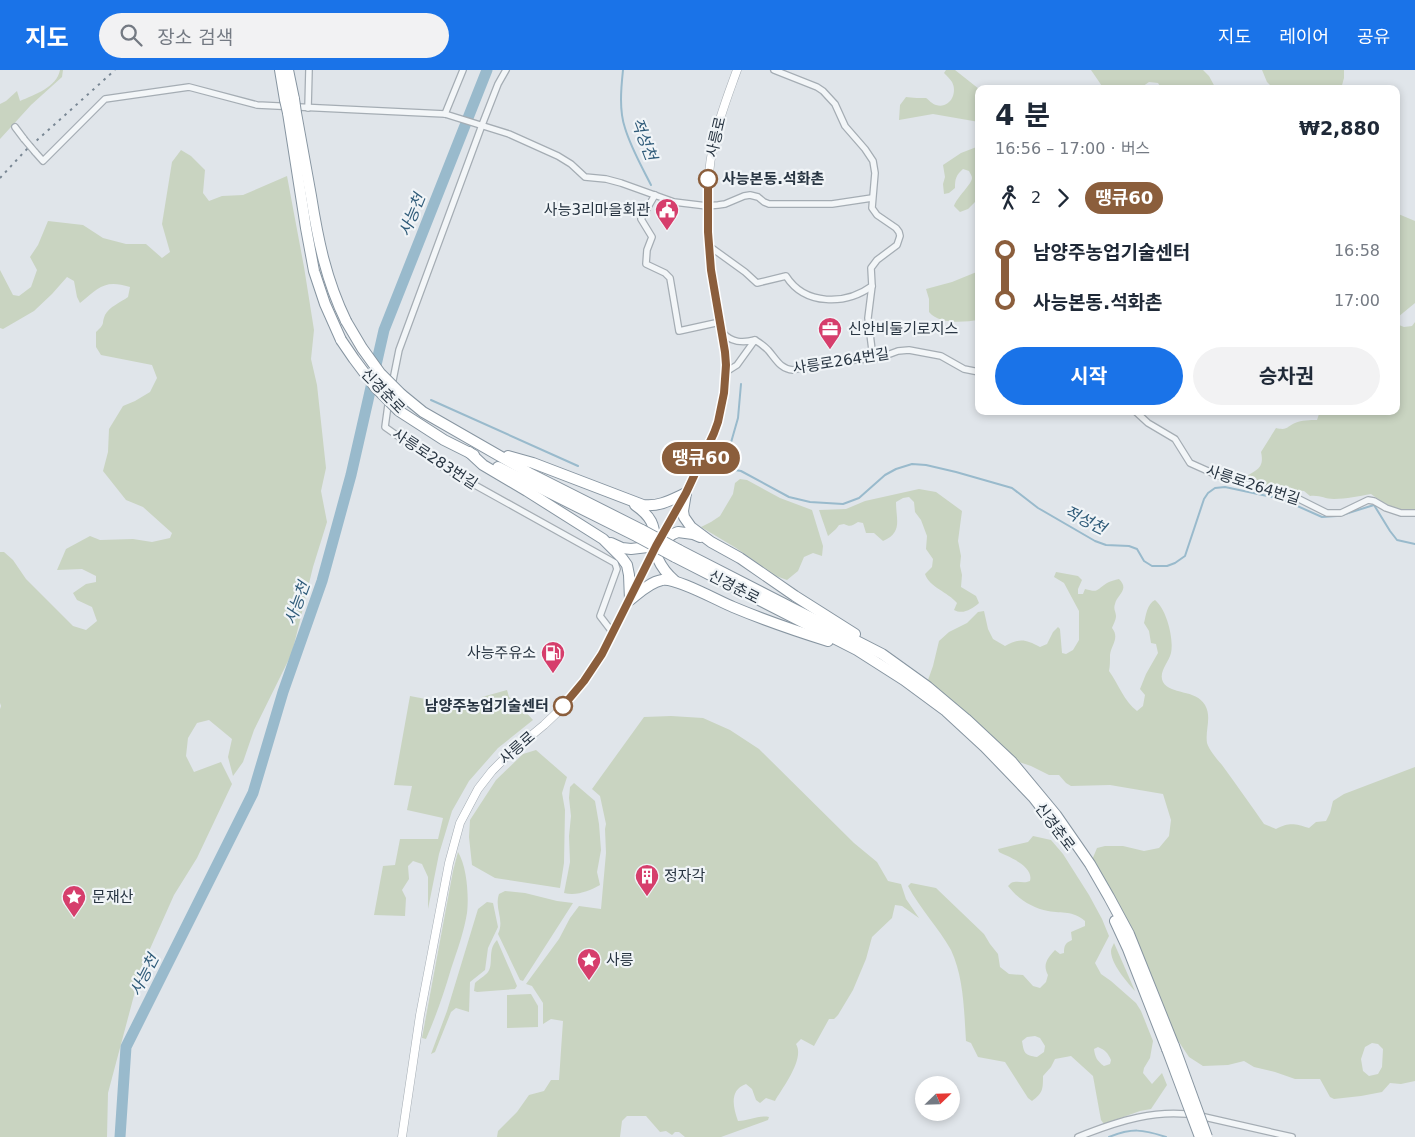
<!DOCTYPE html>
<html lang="ko">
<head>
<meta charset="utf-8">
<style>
	:root { --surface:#fff; --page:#f2f2f3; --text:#1f2937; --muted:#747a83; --accent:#1a73e8 }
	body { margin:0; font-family:"DejaVu Sans","Noto Sans KR",sans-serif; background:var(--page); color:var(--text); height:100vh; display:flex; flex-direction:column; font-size:19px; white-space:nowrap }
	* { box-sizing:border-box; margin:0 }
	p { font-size:16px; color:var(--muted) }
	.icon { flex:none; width:28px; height:28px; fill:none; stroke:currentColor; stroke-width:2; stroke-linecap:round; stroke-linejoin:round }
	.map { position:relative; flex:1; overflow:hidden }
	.side { position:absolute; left:975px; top:15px; width:425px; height:330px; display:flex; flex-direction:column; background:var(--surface); border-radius:10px; box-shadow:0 2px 8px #0003 }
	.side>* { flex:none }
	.badge { padding:0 10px; border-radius:16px; font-size:18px; line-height:32px }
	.needle { width:32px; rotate:67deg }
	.controls { position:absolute; left:915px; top:1006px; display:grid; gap:10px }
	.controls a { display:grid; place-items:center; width:45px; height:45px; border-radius:50%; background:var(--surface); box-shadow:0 2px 8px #0003; font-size:25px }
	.map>.badge { position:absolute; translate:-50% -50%; box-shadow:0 0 0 2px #fff }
	.legs { display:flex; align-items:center; gap:8px; height:55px; padding:0 20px; font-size:16px }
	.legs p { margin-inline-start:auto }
	.headline { display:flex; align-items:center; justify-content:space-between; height:85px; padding:0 20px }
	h1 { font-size:28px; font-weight:700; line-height:38px }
	.action { display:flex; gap:10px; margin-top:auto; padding:10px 20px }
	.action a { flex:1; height:58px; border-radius:30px; background:var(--accent); color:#fff; font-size:20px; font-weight:700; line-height:58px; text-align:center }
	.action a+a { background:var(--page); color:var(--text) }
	ul { padding:0 20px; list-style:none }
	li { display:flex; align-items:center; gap:18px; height:50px; font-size:19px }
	li i { display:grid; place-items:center; width:8px; height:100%; margin:0 6px; background:currentColor }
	li i::after { content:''; width:12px; height:12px; margin:-6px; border:4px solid; border-radius:50%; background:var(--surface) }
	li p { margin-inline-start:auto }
	li:first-child i { background:linear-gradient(#0000 50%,currentColor 0) }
	li:last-child i { background:linear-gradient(currentColor 50%,#0000 0) }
	header { display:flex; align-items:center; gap:30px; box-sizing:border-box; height:70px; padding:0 25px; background:var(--accent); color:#fff }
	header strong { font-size:24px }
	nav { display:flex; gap:28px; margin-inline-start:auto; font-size:18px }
	.search { width:350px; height:45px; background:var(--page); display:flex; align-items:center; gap:12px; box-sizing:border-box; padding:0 18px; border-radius:28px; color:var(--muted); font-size:19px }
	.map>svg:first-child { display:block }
	.green { fill:#c9d4c1; fill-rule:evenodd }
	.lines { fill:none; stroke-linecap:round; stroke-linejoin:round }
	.stream { stroke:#99bacc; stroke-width:2 }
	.river { stroke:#99bacc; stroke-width:11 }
	.street-casing { stroke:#a5adb4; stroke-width:8 }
	.secondary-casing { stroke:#a5adb4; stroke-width:9 }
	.highway-casing { stroke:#8795a1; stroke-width:12 }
	.street { stroke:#f3f6f8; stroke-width:5.5 }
	.secondary { stroke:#fff; stroke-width:8 }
	.highway { stroke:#fff; stroke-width:10 }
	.rail { stroke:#798794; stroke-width:2; stroke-dasharray:2.5 5; stroke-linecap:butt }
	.street-bridge-casing { stroke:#a5adb4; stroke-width:8; stroke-linecap:butt }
	.highway-bridge-casing { stroke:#8795a1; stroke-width:12; stroke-linecap:butt }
	.street-bridge { stroke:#f3f6f8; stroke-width:5.5 }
	.highway-bridge { stroke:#fff; stroke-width:10 }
	.line-1-casing { stroke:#fff; stroke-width:11 }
	.line-1 { stroke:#8b5e3c; stroke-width:8 }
	.stop-1-dot { fill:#fff; stroke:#8b5e3c; stroke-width:2.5 }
	.labels { text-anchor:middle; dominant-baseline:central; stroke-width:4.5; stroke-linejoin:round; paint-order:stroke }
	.street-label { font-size:15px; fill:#283542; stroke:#f0f4f7 }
	.stop-label { font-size:15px; font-weight:bold; fill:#283542; stroke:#f0f4f7; text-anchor:start }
	.poi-label { font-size:15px; fill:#283542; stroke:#f0f4f7; text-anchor:start }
	.water-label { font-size:16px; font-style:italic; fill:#2f5b79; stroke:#f0f4f7 }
</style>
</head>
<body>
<header>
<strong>지도</strong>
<div class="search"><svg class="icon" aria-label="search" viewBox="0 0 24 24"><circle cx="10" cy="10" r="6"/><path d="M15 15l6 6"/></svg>장소 검색</div>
<nav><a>지도</a><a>레이어</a><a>공유</a></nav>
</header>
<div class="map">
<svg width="1415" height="1067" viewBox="0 0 1415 1067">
	<rect width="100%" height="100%" fill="#e0e5ea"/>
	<g class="green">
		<path d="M60,0H63L62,7L31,35L0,69V34L6,31L17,21L20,31C34,25 57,17 60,0Z"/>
		<path d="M946,0H955L979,19V52L933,44L899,50L900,35L906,27C911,28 923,28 926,28C929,30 932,34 936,35C950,39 958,23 952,12C950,9 947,6 944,3Z"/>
		<polygon points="1091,0 1203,0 1209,6 1216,19 1162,19 1158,13 1149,12 1139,19 1104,19"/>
		<polygon points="1262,0 1344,0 1344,8 1341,19 1274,19 1267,12"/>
		<path d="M979,76V128L968,139L960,142L954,136C957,127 972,114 972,108C972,106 970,103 969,101L963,99C956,105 955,109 955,118L949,123L944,124L943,114L945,107L943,95L961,83Z"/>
		<path d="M181,80L191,86L205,100L203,123L209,131L222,126L243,125L287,106L304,197L314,260L311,289L317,315L326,398L321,421L327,452L313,497L292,583L254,660L243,692L233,706L228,687L232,669L209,650L197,653L188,668L186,686L194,702L221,692L232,714L197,788L174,825L141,899L108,1023L107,1067H0V639L1,636L0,633V482H4L13,490L26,509L73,556L86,560L97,551L92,537L77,530L73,523L86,514L96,512V506L82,499L57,500L66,479L90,466L100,470L133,469L152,472L170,468L172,463L143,437L126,430L103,401L108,382L109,359L123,336L135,331L150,322L157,308L152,295L101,285L96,277V262C106,253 101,255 105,245C109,237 121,232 128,227L130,217C104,209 99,218 80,233L77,227L74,211L67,207L52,224L34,241L3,259L0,258V200L13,225L19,226L31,217L37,200L30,187L38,175L48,151L83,155L103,168L126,174H146L162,188L170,182L162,154L172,92Z"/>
		<path d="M1396,143L1415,151V233L1398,247L1399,255L1404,257L1412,256L1415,252V439C1398,444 1385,434 1371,424C1359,426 1346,429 1334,429C1324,429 1321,425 1310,426L1304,421L1291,420L1272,416L1264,417L1243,412L1242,409C1255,400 1265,400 1261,382L1276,358C1288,361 1287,356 1295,353C1302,350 1310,350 1317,350L1320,341H1396Z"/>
		<path d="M979,201V250C964,252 940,255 929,242V229L926,219L952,212Z"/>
		<polygon points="740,409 747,410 780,428 812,440 823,476 822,486 813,483 804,487 798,501 787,510 776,506 736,478 701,457 711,452 720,446 733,424 735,413"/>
		<path d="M919,419L936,422L962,441L958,471L961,486L960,496L962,505L961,517L976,526L979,533C972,539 963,545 954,540L957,533C948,522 929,517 925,504L932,497L933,489L926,479L927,466L921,450L915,442L914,432L909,427L903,428L896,432C896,450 903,462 883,471L874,463H866L863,453L858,452C852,456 850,457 844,454L839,455L836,459L828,466L819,440L846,439L865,431Z"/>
		<path d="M1056,502L1078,506L1082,510L1078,519V524H1083L1085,519C1099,523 1096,520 1107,513C1110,511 1115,510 1119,509C1130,520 1117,524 1115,534C1113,539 1116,542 1116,546C1116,550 1113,555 1112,558C1120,568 1111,575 1110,585C1110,591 1110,596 1109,601C1119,615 1124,631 1137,641L1143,636L1145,625L1140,619L1146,604L1158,583L1156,574L1151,573L1149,561L1144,553C1146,545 1147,534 1155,530C1167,540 1174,569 1171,583C1169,592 1158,602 1163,612C1170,625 1196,619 1205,635C1212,647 1205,660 1207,673C1209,680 1217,689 1222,695C1236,714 1250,734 1264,754L1276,759C1290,752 1295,754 1309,758L1316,752L1326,751L1330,743L1333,731L1344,724L1415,697V1011L1401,1014L1390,1013L1382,1022L1361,1026L1334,1029L1330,1027L1320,1009H1295L1275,1002L1254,997L1244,991L1228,995L1203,996L1189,987L1175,966L1158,921L1133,860L1113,823L1092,790L1097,778L1105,776H1123L1144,781L1159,778L1169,766L1171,750L1163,724L1110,715L1071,716L1066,713L1059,705H1049L1031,696L1016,691L989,663L928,610L933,596L939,571L949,562L967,553L978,542L984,541L988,559L993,569L1005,576C1020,568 1025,569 1040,577L1047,574L1053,562L1058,557L1060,559L1062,583L1066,584L1073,580L1079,570V541L1064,513L1054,507ZM1372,973L1378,974L1383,979L1382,997L1378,1004L1369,1006L1363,1001L1361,989L1365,977Z"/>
		<polygon points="507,620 509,627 523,639 533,650 498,678 469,711 452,741 439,784 428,839 428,807 422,794 413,791 408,796 409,809 402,820 406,828 405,846 374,845 383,796 395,795 400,769 438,769 443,748 407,740 412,716 394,715 410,626 462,636 476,633 482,627"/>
		<path d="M671,646L703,648L730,660L759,679L854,773L877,792L888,811L901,814L906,829L919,848L902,836L895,835L892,848L872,867L866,889L853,920L838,945L834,949H829L814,976L801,969L796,974C805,989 783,1017 775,1031L766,1028L760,1033L756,1030L752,1019L746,1014C729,1020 733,1037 738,1051C749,1051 758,1045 769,1047L768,1050L721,1067H685L679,1062H675L672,1065L666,1061L660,1062L646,1046H627L622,1051L620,1067H497L498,1061L517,1042L529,1025L544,1021L551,1010H559L563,951L551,949L543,954V933L532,916L526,914L559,869L570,848L579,836L601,839L606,783L605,759L606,754L600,726L592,719L644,647Z"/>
		<polygon points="536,680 567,707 562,723 565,740 564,793 560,818 495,808 472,795 469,767 470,750 496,710 523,684"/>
		<path d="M574,713L595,731L599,754L601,780L597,802L600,815C589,821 577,826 564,823L570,792L569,766L571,746L569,728L570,717Z"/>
		<path d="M1033,766L1051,770L1063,784L1089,825L1102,849L1109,866L1095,893L1101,904L1111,911L1136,933L1141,941L1153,971L1150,988L1144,998L1143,1003L1152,1014L1162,1003L1167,1015L1151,1039L1140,1041L1104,1054L1101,1050L1093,1006L1071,986L1055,989L1051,997L1043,1006C1043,1019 1043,1023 1032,1031L1028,1028L1005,992L978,987L971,973L966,971C964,941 964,908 951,880C939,858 920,839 908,816L911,813L936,818L984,864L990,874L998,884L1000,897L1009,904L1023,905L1033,916L1040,918L1046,912L1048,905C1042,894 1048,888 1055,880L1060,884L1064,883C1064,876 1065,873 1072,870L1071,862L1085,856V851C1072,840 1063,844 1048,841C1032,838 1018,829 1008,816L1011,813C1018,810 1023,814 1030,811C1034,796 1009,787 999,782L998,779L1028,772ZM1035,966L1040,968L1045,976L1044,982L1037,987C1025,985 1024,984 1022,971L1027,967ZM1098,977C1105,980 1108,983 1111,990L1110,994L1104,996C1097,991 1095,987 1094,979Z"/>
		<path d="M458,782C467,797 469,826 467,843C464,862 457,881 451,899C444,923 436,946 426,969L422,968L453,801Z"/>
		<path d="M505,821L525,823L557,831L573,833L523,911L520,910L498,864C505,849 494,839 499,824Z"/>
		<polygon points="487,832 493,833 498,857 488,878 485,900 470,912 469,942 456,938 451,942 435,982 431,984 447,941 478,839"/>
		<path d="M497,870L517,916L515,919L477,922L474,921L475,913C479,909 485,906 488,902C494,894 487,880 497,870Z"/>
		<path d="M1114,873L1135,921C1127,912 1111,894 1111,881C1111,878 1113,876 1114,873Z"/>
		<polygon points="531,924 538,936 538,957 507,958 507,925"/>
	</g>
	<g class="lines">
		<g class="stream">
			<path d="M623,0C621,19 619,40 625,58C631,78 642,97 651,115"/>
			<polyline points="431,330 578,396"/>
			<polyline points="728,383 738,348 741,314"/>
			<polyline points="725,393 724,394 735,400 741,401 789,427 810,432 843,434 859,428 885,405 896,399 912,394 926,395 956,402 1012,418 1038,438 1095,471 1106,475 1129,476 1137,479 1144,491 1152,496 1167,496 1175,493 1185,486 1204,429 1208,423 1215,418 1225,417 1272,427 1286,431 1322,447 1337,446"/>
			<polyline points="1342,445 1374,435 1390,461 1397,470 1415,474"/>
			<path d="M1109,1067C1132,1058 1142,1059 1166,1067"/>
		</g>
		<polyline class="river" points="120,1067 126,977 253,723 283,622 322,511 351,405 384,260 487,0"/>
		<g class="street-casing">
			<g id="street">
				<polyline points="506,0 498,14 482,55 399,280 388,335 385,357 439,395 615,493 617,499 600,546 613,563"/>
				<polyline points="774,0 817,17 823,21 835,34 845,56 865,79 873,91 875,103 872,138 877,145 896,158 899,162 900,166 897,175 877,190 871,198 872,216 868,248 873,288"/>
				<polyline points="308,38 309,0"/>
				<polyline points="445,44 463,0"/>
				<polyline points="15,57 24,69"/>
				<polyline points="35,82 43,91 105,29 189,17 257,35 445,44 509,64 558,86 571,94 585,107 606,109 621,113 674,132 707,136 718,135 725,134 744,126 750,125 758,127 764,132 769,134 832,134 872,128"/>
				<polyline points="655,125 641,149 652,167 647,180 646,194 665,203 670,208 679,261 720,252"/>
				<path d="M709,176L745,202L757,213L786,206C805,236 846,235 872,216"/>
				<path d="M723,263C732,273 743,273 755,270"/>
				<path d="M726,302L737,295L755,270C760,273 764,276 768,280C776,289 780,299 793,300L820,293L879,288L898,281L909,280L941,286L964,299L979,302"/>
				<polyline points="1135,341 1148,353 1175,369 1190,393 1219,406 1262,419 1291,425 1327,443 1341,443 1368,430 1374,431 1386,438 1401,443 1415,443"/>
				<path d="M1078,1067C1118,1051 1157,1038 1200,1046L1292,1067"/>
			</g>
		</g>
		<g class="secondary-casing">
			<path id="secondary" d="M402,1067L420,945L449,793L460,753L478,719L492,701L509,684L544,655L563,637L584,611L602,584L656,476L686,423L714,363L718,352L724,323L726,295L725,281C721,254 714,226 711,199C706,158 705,117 713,76C718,50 728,25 737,0"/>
		</g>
		<g class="highway-casing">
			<g id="highway">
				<polyline points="280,0 285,30"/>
				<polyline points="288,0 294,29"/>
				<polyline points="288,43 306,158 314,201 325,234 341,270"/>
				<path d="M296,43C301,71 306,98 311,126C318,170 326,210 346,251"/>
				<polyline points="401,324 423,342 531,404 642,460"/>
				<polyline points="399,341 444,370 474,385"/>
				<path d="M469,382L483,395L527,421L603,469L622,488L627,495L629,505L630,530C639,523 650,512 662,510C676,507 718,531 733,537C764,550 796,561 828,571"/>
				<path d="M508,386L533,393L643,435C659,437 671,430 686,423"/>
				<polyline points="498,397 638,467"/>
				<polyline points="686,423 683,441 684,447 691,457 711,472 740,488 795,526 855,564"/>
				<path d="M635,435C652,447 654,454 656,474C656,479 657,485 658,489C662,498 668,505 675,511"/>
				<polyline points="611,473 622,478 631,479 656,476 673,464 678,462 693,464 700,467"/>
				<polyline points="679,480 882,584 928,617 966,649 1012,692 1056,745 1090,794 1109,827 1129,864 1174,976"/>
				<polyline points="675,487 857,580 904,610 946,641 985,677 1033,727 1062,764"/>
				<polyline points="1115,851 1128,879 1167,979"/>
			</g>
		</g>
		<use href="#street" class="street"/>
		<use href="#secondary" class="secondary"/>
		<use href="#highway" class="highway"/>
		<polyline class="rail" points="0,108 25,81 115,0"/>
		<g class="street-bridge-casing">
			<polyline id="street-bridge" points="24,69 35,82"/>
		</g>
		<g class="highway-bridge-casing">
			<g id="highway-bridge">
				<polyline points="294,29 296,43"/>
				<polyline points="285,30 288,43"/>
				<polyline points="346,251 362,278 380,303 401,324"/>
				<polyline points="341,270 354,289 375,317 399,341"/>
				<polyline points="642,460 679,480"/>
				<polyline points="638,467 675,487"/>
				<polyline points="1174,976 1207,1067"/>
				<polyline points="1167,979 1200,1067"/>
			</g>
		</g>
		<use href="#street-bridge" class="street-bridge"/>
		<use href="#highway-bridge" class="highway-bridge"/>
	</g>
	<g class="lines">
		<g class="line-1-casing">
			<polyline id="line-1" points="563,636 584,611 602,584 656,476 686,423 714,363 718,352 724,323 726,295 725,282 711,200 708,162 708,109"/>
		</g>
		<use href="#line-1" class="line-1"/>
	</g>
	<defs>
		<g id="civic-pin" transform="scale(1.25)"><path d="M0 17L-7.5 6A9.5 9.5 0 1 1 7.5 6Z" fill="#d63e6c" stroke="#f0f4f7"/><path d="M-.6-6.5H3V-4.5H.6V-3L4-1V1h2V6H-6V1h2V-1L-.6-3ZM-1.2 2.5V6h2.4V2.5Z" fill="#fff"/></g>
		<g id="office-pin" transform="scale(1.25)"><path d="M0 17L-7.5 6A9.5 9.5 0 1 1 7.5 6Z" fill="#d63e6c" stroke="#f0f4f7"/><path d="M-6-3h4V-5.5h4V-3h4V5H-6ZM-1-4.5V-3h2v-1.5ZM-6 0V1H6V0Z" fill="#fff"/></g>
		<g id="fuel-pin" transform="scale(1.25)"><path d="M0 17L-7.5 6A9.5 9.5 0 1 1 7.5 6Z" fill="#d63e6c" stroke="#f0f4f7"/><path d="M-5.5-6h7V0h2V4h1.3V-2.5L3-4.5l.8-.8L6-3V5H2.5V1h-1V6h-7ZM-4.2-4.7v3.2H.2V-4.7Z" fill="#fff"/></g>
		<g id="building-pin" transform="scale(1.25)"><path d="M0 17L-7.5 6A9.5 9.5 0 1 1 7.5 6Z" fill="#d63e6c" stroke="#f0f4f7"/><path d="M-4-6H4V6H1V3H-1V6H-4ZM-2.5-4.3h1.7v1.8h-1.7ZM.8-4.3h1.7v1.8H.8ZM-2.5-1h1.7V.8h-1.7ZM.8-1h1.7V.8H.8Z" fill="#fff"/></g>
		<g id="sight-pin" transform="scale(1.25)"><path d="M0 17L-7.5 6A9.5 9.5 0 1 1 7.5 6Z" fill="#d63e6c" stroke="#f0f4f7"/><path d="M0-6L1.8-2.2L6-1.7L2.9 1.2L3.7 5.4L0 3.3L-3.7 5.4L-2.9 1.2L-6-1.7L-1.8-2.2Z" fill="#fff"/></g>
	</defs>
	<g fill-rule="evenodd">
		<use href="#civic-pin" x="667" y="140"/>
		<use href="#office-pin" x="830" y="259"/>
		<use href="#fuel-pin" x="553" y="583"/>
		<use href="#building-pin" x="647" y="806"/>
		<use href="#sight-pin" x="74" y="827"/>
		<use href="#sight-pin" x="589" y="890"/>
	</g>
	<g class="stop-1-dot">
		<circle cx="708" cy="109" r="9"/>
		<circle cx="563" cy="636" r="9"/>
	</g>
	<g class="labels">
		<g class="street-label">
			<text transform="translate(716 67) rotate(-77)">사릉로</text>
			<text transform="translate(841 291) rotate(-9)">사릉로264번길</text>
			<text transform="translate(383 321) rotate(46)">신경춘로</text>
			<text transform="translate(435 389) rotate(33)">사릉로283번길</text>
			<text transform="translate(1253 415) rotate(18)">사릉로264번길</text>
			<text transform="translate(734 517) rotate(27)">신경춘로</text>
			<text transform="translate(517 678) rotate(-41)">사릉로</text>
			<text transform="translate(1055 757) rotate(53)">신경춘로</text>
		</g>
		<g class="stop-label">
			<text x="722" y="109">사능본동.석화촌</text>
			<text x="549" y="636" text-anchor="end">남양주농업기술센터</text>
		</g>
		<g class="poi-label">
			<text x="650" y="140" text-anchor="end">사능3리마을회관</text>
			<text x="848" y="259">신안비둘기로지스</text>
			<text x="536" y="583" text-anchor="end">사능주유소</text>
			<text x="664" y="806">정자각</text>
			<text x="92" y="827">문재산</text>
			<text x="606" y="890">사릉</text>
		</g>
		<g class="water-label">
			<text transform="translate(644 69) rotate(69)">적성천</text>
			<text transform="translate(412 145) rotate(-68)">사능천</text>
			<text transform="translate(1085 450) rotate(26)">적성천</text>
			<text transform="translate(297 533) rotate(-70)">사능천</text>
			<text transform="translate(144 905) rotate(-63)">사능천</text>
		</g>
	</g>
</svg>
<div class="controls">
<a><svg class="needle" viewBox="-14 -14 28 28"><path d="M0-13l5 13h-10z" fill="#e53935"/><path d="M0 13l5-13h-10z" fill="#747a83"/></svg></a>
</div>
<b class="badge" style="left:701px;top:388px;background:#8b5e3c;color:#fff">땡큐60</b>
<section class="side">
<div class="headline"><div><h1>4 분</h1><p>16:56 – 17:00 · 버스</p></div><b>₩2,880</b></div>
<div class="legs"><svg class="icon" aria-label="walk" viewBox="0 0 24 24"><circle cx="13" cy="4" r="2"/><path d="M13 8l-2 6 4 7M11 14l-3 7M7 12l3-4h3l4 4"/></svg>2<svg class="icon" aria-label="forward" viewBox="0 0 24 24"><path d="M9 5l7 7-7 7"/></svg><b class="badge" style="background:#8b5e3c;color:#fff">땡큐60</b></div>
<ul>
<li><i style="color:#8b5e3c"></i><b>남양주농업기술센터</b><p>16:58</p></li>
<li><i style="color:#8b5e3c"></i><b>사능본동.석화촌</b><p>17:00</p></li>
</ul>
<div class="action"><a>시작</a><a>승차권</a></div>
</section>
</div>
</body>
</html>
